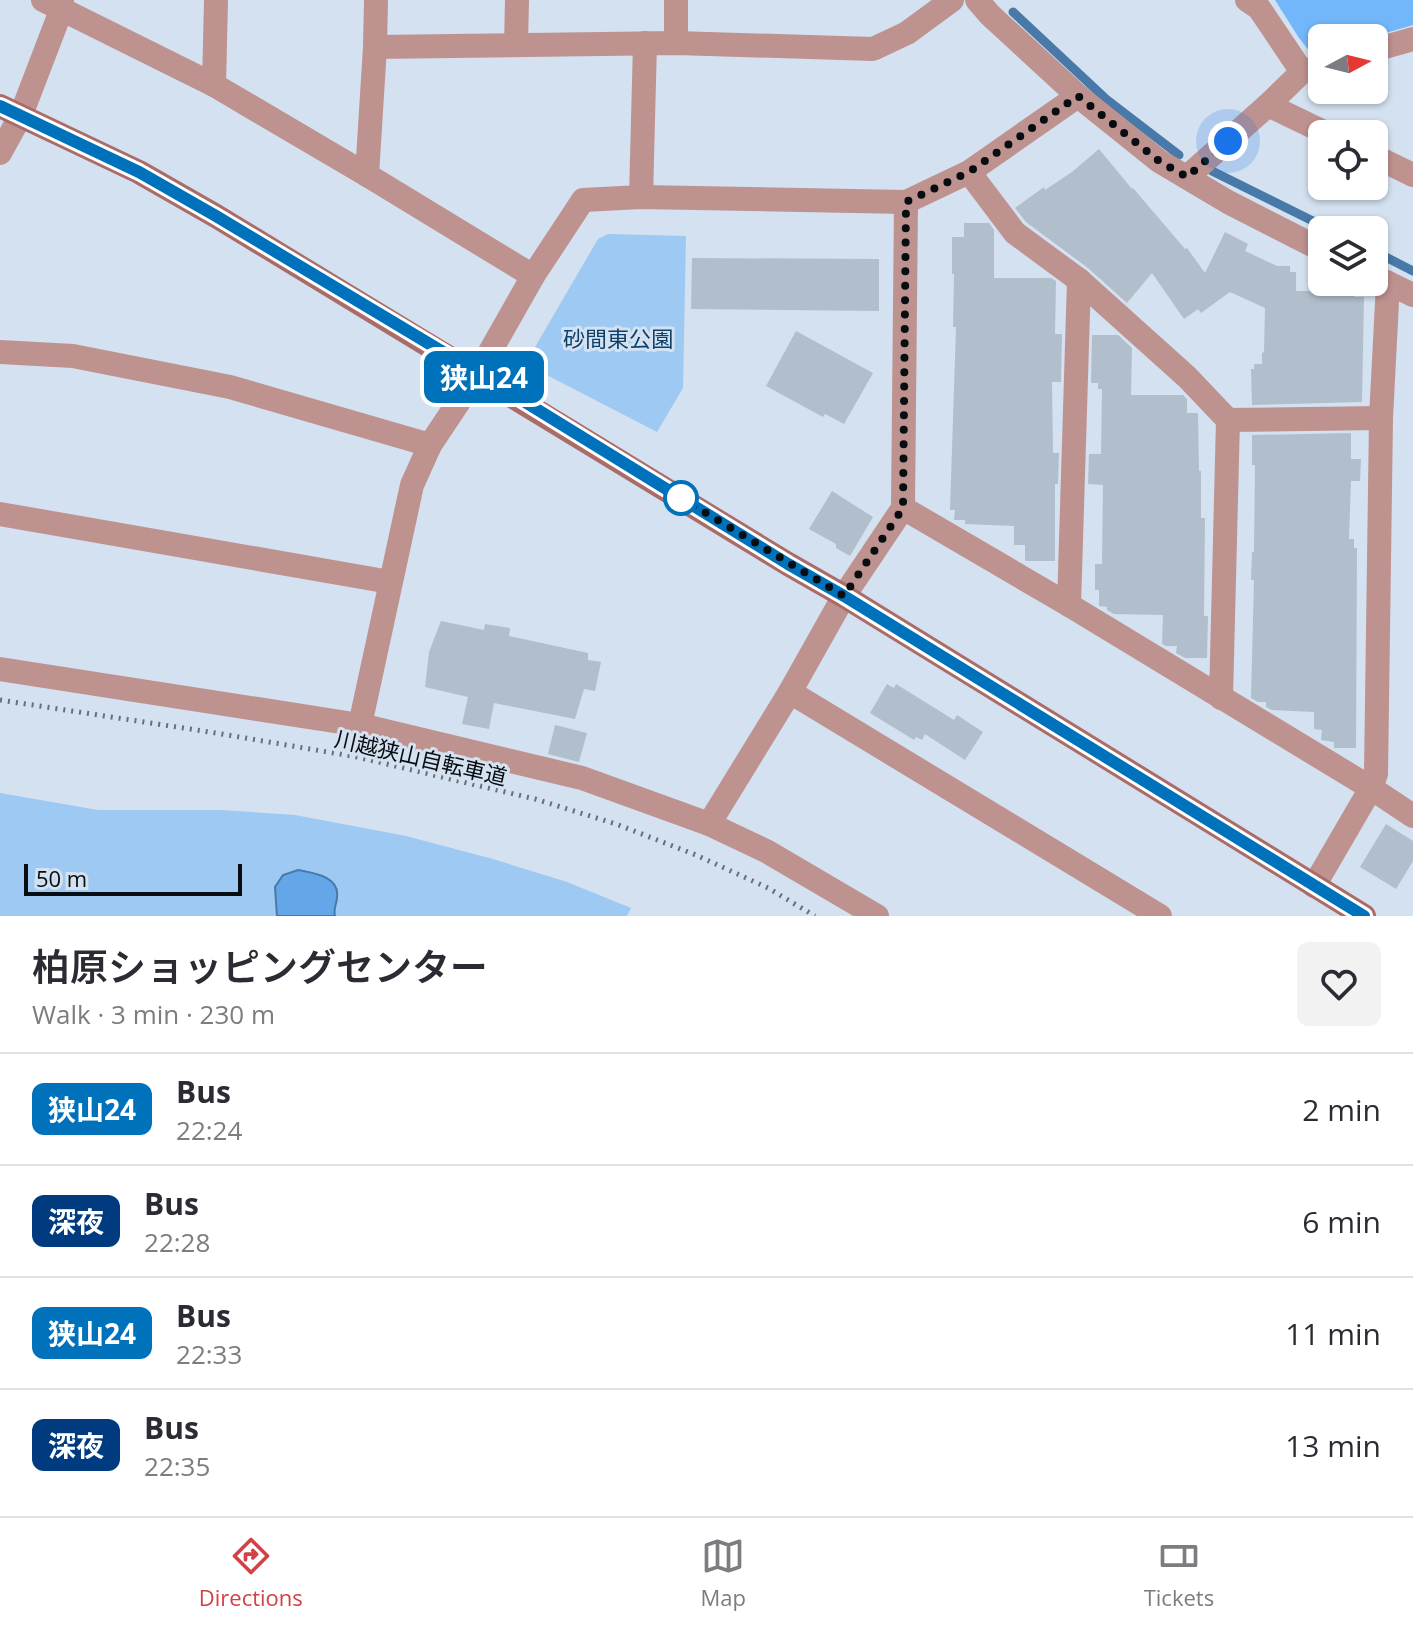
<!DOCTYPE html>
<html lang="en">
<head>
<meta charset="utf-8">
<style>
	:root { --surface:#fff; --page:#f2f2f3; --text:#2b2b33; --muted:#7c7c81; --line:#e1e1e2; --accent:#d14145 }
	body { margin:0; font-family:"Open Sans","Noto Sans JP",sans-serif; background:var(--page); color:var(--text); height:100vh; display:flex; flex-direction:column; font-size:30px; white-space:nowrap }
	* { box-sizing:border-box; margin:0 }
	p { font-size:26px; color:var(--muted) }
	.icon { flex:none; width:44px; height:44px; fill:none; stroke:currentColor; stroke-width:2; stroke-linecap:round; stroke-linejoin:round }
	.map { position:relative; height:916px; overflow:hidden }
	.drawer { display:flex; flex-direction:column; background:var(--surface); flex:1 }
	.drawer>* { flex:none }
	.badge { padding:0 16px; border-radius:12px; font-size:28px; line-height:52px }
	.needle { width:52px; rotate:83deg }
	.buttons { position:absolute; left:1308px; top:24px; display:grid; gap:16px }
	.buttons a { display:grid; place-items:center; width:80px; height:80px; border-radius:12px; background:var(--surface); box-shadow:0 2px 6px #0004; font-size:40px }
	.scale { position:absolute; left:24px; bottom:20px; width:218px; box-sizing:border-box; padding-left:8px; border:4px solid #080d11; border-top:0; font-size:22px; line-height:28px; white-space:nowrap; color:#080d11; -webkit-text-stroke:6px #d4e1f0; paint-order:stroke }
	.you { position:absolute; width:40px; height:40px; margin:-20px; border:6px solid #fff; border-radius:50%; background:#1a73e8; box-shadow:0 0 0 12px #1a73e833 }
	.map>.badge { position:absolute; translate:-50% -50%; box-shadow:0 0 0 4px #fff }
	.round { display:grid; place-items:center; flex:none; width:84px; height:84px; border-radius:12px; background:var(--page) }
	.overview { display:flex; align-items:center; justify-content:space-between; height:136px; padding:0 32px }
	h1 { font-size:38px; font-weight:600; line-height:60px }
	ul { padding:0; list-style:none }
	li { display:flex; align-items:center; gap:24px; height:112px; padding:0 32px; border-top:2px solid var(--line) }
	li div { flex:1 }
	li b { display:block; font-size:30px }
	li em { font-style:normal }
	li .badge { min-width:88px; font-weight:700; text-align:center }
	.dock { display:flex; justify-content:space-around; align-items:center; height:112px; border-top:2px solid var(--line); background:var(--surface); font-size:22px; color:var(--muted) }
	.dock a { display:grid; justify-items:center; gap:4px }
	.dock .selected { color:var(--accent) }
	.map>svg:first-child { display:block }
	.green { fill:#9ec9f3 }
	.forest { fill:#72b7f9 }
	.water { fill:#63a7e8; stroke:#4879a8; stroke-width:2 }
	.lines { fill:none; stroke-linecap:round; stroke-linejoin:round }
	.stream { stroke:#4879a8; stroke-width:9 }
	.building { fill:#b1becc }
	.path { stroke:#676f78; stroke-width:5; stroke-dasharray:2 6; stroke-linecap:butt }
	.street { stroke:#be928f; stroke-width:24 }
	.secondary { stroke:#aa6c68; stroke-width:24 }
	.line-casing { stroke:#fff; stroke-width:18 }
	.line { stroke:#0072bc; stroke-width:12 }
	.walk { stroke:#080d11; stroke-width:8; stroke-dasharray:0 14.4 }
	.stop-dot { fill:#fff; stroke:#0072bc; stroke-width:4 }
	.labels { text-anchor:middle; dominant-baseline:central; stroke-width:6; stroke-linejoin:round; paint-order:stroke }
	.park-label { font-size:22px; fill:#0d406a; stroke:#d4e1f0 }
	.street-label { font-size:22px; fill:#080d11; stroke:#d4e1f0 }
</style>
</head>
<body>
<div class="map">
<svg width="1413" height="916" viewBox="0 0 1413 916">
	<rect width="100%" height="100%" fill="#d4e1f0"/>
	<g class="green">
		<polygon points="608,234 686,236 683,388 657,432 535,369 528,359 598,239"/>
		<polygon points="0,793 98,810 221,810 295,815 406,836 493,859 567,882 631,908 627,916 0,916"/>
	</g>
	<polygon class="forest" points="1275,0 1413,0 1413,25 1369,38 1322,38 1322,50 1311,53 1299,38"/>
	<path class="water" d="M298,870C313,873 340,876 337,897C337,905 333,907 335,916H277L275,887L283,875Z"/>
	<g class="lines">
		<g class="stream">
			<polyline points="1013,12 1106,99 1179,155"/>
			<polyline points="1212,171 1331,230"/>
			<polyline points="1374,251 1413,271"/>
		</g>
	</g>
	<g class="building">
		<polygon points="1099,149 1132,189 1133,188 1185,249 1187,248 1205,273 1225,232 1248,244 1245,251 1277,266 1290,266 1290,272 1296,272 1296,291 1354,291 1354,297 1364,297 1362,402 1252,405 1251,369 1254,369 1254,364 1262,364 1262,353 1264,352 1265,308 1230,292 1201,313 1198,309 1184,319 1152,273 1127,303 1088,268 1026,222 1015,208 1044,187 1045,190 1072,172"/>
		<polygon points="964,223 989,223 994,230 994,278 1051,278 1056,281 1055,334 1062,334 1061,382 1052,382 1053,453 1059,453 1058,484 1055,484 1055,561 1025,561 1025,545 1014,545 1014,526 965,524 965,520 954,520 955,510 950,510 956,327 953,327 954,274 952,274 952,237 964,237"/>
		<polygon points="692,258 879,259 879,311 691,309"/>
		<polygon points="796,331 873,373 844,424 825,414 823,417 766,386"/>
		<polygon points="1092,335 1118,335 1132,348 1131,395 1183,395 1187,399 1187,413 1198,413 1199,471 1201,471 1201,518 1205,518 1204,616 1208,616 1207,658 1185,658 1176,653 1177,646 1166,646 1162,644 1163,615 1114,614 1107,610 1107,607 1099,606 1099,590 1095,590 1095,564 1102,564 1103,485 1088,484 1089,454 1101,454 1102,389 1098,389 1098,383 1091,383"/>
		<polygon points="1351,433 1351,459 1361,459 1360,481 1351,481 1349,539 1354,539 1354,548 1357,548 1356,748 1334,748 1334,742 1321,740 1322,730 1314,729 1314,712 1272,710 1266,707 1266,702 1258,702 1251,698 1254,580 1251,580 1252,552 1254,552 1255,465 1252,465 1252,435"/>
		<polygon points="832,491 873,517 850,556 836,548 836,544 809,529"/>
		<polygon points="441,621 484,630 485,624 510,628 509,636 588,653 588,660 601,662 595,691 584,689 575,719 494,703 489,729 462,724 468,697 425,687 429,652"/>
		<polygon points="887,684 894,688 896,684 954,720 957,715 983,732 965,760 925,734 922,740 916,737 914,740 870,713"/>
		<polygon points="555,725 587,733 579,762 548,754"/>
		<polygon points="1386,824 1413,841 1413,861 1396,889 1360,867"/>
	</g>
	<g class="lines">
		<polyline class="path" points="0,700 216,733 357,757 535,799 616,824 696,855 768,888 815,916"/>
		<g class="street">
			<polyline points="43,0 214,85 367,175 533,276"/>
			<polyline points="977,0 990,15 1078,96 1159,161 1228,202 1322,250"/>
			<polyline points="1247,0 1259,8 1302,72 1322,66"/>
			<polyline points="676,43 676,0"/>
			<polyline points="516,45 517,0"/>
			<polyline points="375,47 676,43 873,49 907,33 952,0"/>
			<polyline points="1374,50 1413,39"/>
			<polyline points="1302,72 1268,105 1328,134"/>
			<polyline points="214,85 216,0"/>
			<polyline points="0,153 21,115 62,8 62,0"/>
			<polyline points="1374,156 1413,175"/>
			<polyline points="969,172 1015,233 1079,280 1187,377 1228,420 1221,698"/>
			<polyline points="367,175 375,47 376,0"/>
			<polyline points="1187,177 1268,105"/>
			<polyline points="641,197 645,43"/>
			<polyline points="906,202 903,508 1069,605 1371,788 1413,816"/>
			<polyline points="1376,277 1413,295"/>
			<polyline points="0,352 73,356 230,387 430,445"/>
			<polyline points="1228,420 1381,418"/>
			<polyline points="0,514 390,582"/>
			<polyline points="1069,605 1079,280"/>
			<polyline points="0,669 360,725 582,778 709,824 768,852 877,916"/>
			<polyline points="790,692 1160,916"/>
			<polyline points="360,725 412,485 430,445 478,373 533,276 583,200 641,197 906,202 969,172 1078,96"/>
			<polyline points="709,824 790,692 844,596 903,508"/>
			<polyline points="1314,886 1371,788 1376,774 1381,418 1388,283"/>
		</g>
		<polyline class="secondary" points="0,106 139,172 216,216 788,564 844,596 1364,916"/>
	</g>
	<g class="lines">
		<g class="line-casing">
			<polyline id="line" points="0,106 139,172 216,216 478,373 788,564 844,596 1364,916"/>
		</g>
		<use href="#line" class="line"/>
		<polyline class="walk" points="681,498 844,596 903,508 906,202 969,172 1078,96 1159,161 1187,177 1228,141"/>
	</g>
	<circle class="stop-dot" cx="681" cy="498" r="16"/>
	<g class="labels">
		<g class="park-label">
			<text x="618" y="338">砂間東公園</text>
		</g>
		<g class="street-label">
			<text transform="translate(421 757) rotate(13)">川越狭山自転車道</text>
		</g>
	</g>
</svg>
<div class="buttons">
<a><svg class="needle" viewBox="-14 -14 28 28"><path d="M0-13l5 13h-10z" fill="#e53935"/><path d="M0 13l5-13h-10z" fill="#7c7c81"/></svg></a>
<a><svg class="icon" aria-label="locate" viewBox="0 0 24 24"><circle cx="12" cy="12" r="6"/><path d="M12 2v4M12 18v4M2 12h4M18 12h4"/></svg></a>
<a><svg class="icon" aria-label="layers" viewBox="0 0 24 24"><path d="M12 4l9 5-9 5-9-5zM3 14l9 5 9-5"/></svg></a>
</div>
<div class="scale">50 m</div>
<div class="you" style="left:1228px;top:141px"></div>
<b class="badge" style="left:484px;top:377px;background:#0072bc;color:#fff">狭山24</b>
</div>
<section class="drawer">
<div class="overview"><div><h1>柏原ショッピングセンター</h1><p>Walk · 3 min · 230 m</p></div><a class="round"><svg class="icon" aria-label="heart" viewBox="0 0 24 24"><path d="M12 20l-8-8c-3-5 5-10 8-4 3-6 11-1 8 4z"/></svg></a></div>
<ul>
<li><span class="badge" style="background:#0072bc;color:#fff">狭山24</span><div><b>Bus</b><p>22:24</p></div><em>2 min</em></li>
<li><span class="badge" style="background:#003b80;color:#fff">深夜</span><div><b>Bus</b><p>22:28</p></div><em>6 min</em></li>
<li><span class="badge" style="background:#0072bc;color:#fff">狭山24</span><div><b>Bus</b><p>22:33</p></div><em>11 min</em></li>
<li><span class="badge" style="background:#003b80;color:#fff">深夜</span><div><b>Bus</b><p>22:35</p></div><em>13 min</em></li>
</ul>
</section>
<nav class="dock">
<a class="selected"><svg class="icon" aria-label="directions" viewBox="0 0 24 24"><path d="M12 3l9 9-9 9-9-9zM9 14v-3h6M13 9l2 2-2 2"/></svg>Directions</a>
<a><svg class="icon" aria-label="map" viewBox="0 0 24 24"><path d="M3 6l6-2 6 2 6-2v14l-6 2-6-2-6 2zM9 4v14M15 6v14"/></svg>Map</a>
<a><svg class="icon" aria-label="tickets" viewBox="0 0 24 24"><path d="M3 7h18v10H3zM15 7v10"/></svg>Tickets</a>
</nav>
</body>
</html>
